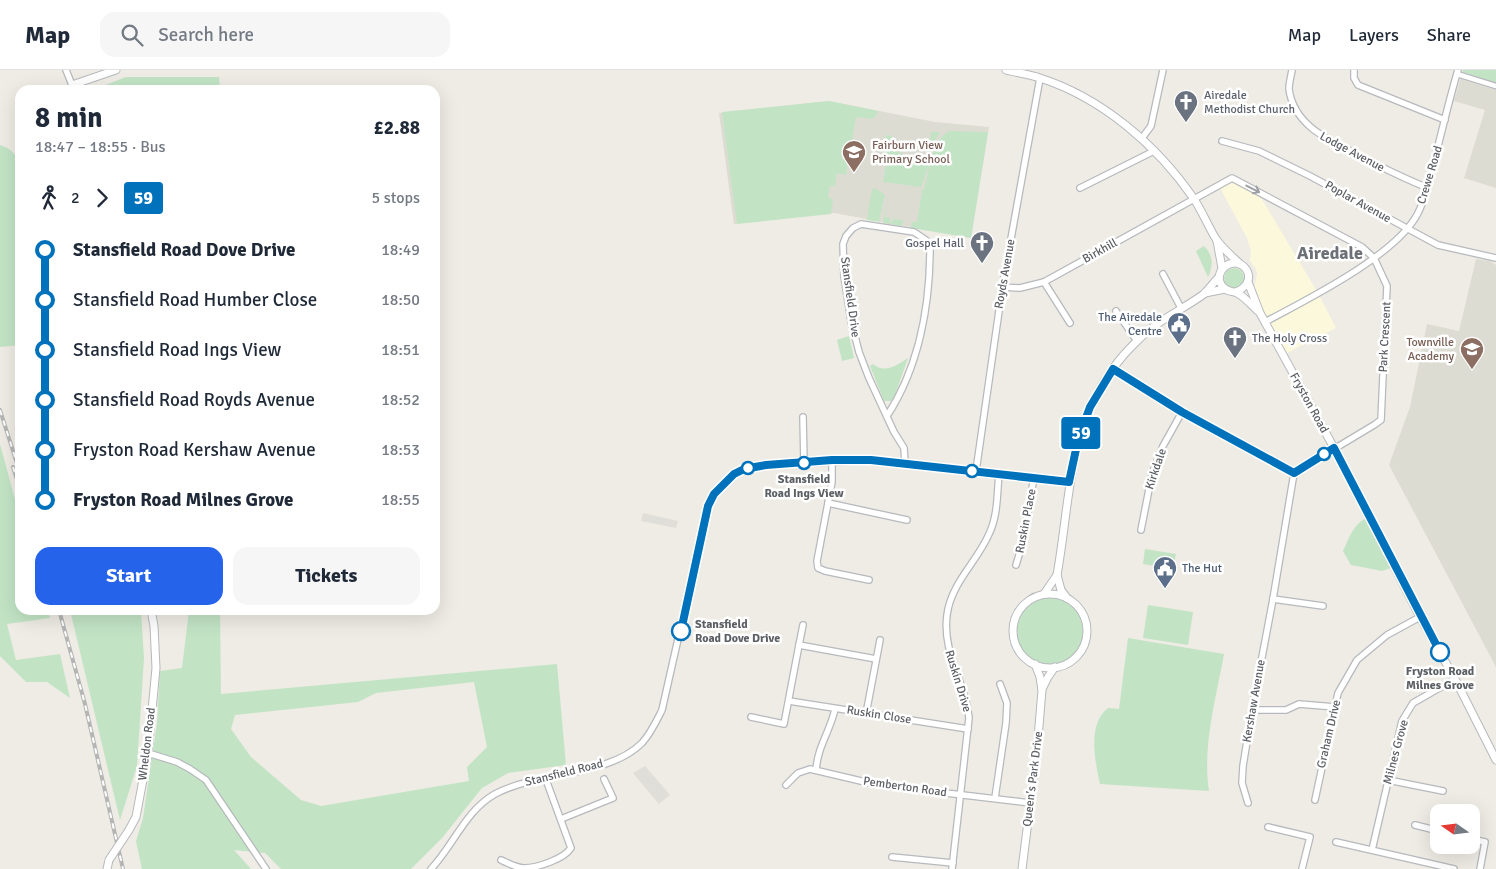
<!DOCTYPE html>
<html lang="en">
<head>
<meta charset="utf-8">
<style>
	:root { --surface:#fff; --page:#f6f6f7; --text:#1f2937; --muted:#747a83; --line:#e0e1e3; --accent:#2563eb }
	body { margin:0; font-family:Signika,sans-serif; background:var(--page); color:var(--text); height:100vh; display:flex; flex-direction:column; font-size:19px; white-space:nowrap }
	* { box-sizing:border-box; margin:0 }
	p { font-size:16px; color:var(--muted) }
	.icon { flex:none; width:28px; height:28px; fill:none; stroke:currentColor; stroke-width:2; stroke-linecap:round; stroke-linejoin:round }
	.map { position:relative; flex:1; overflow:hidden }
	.sheet { position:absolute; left:15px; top:15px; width:425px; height:530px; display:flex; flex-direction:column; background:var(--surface); border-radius:15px; box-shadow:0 5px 20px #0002 }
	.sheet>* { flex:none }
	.badge { padding:0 10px; border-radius:4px; font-size:18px; line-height:32px }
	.needle { width:32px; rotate:284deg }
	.controls { position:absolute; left:1430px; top:734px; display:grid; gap:10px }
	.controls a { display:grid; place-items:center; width:50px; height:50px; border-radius:10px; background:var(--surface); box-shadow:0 5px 20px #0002; font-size:25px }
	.map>.badge { position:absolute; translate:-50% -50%; box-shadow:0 0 0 2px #fff }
	.legs { display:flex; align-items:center; gap:8px; height:55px; padding:0 20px; font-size:16px }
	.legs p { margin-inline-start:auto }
	.headline { display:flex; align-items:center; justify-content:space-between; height:85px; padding:0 20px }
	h1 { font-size:28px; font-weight:800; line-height:38px }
	.cta { display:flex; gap:10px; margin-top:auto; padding:10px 20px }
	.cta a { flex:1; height:58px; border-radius:15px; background:var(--accent); color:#fff; font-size:20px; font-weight:800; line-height:58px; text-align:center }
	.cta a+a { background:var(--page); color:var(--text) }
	ul { padding:0 20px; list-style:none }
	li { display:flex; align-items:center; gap:18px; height:50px; font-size:19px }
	li i { display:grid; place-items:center; width:8px; height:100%; margin:0 6px; background:currentColor }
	li i::after { content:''; width:12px; height:12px; margin:-6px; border:4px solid; border-radius:50%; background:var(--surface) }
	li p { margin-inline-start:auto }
	li:first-child i { background:linear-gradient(#0000 50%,currentColor 0) }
	li:last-child i { background:linear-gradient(currentColor 50%,#0000 0) }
	header { display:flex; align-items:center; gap:30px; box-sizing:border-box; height:70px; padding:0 25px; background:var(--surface); border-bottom:1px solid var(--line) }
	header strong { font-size:24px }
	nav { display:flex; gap:28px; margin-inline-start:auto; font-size:18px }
	.search { width:350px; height:45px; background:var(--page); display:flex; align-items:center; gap:12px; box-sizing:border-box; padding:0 18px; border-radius:15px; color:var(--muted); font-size:19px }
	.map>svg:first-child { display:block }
	.commercial { fill:#fcf8db }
	.industrial { fill:#dfded8 }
	.education { fill:#dddcd2 }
	.green { fill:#c2e4c5; fill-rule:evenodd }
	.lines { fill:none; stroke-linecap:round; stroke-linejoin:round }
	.pedestrian-casing { stroke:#b6b9bd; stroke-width:7 }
	.minor-casing { stroke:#b6b9bd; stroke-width:8 }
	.tertiary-casing { stroke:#b6b9bd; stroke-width:9 }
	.pedestrian { stroke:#fff; stroke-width:4.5 }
	.minor { stroke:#fff; stroke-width:5.5 }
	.tertiary { stroke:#fff; stroke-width:7 }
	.rail-casing { stroke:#b4b5b5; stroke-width:4 }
	.rail { stroke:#fff; stroke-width:2; stroke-dasharray:5.5; stroke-linecap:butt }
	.tertiary-bridge-casing { stroke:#b6b9bd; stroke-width:9; stroke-linecap:butt }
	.tertiary-bridge { stroke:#fff; stroke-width:7 }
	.oneway { stroke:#9d9fa2 }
	.line-1-casing { stroke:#fff; stroke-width:11 }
	.line-1 { stroke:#0072bc; stroke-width:8 }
	.stop-1-dot { fill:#fff; stroke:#0072bc; stroke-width:2.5 }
	.labels { text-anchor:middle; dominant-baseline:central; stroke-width:5; stroke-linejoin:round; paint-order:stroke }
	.worship-label { font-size:12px; fill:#5b616d; stroke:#fff; text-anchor:start }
	.education-label { font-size:12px; fill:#785e54; stroke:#fff; text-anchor:start }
	.street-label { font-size:12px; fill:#5c5f64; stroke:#fff }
	.service-label { font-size:12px; fill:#4e5e75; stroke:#fff; text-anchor:end }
	.stop-label { font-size:12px; font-weight:bold; fill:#5c5f64; stroke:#fff }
	.district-label { font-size:18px; font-weight:bold; fill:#6d7076; stroke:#fff }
</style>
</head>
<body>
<header>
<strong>Map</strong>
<div class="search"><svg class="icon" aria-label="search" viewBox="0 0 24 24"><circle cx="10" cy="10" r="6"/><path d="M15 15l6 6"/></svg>Search here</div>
<nav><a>Map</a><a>Layers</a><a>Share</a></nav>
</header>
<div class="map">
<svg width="1496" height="799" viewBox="0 0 1496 799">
	<rect width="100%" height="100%" fill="#eeece4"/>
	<polygon class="commercial" points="1232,108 1257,121 1318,223 1336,258 1283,285 1253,224 1257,204 1256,199 1250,191 1251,181 1247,168 1219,116"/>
	<g class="industrial">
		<polygon points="643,443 678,451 676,458 641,451"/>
		<polygon points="645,696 670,725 659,734 633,703"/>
	</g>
	<g class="education">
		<polygon points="1463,0 1496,0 1496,118 1464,108 1485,40 1454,31"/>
		<polygon points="829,31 935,52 989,57 971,168 834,143 734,154 719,43"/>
		<polygon points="1476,189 1490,191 1496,195 1496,597 1389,395 1410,337 1427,254 1459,261"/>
	</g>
	<g class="green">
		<polygon points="1463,0 1496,0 1496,13 1463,2"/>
		<polygon points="126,7 219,7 220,20 93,20"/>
		<polygon points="829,31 878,41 875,47 871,49 856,47 846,105 837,103 835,116 830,116 828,128 833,129 831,144 737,154 722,42"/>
		<path d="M949,61L988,62L971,168L911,158L912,152H917L922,120L924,119C929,102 932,70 949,61Z"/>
		<polygon points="931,62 940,62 932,75 930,93 921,117 883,112 887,88 926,93"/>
		<polygon points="886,65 892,66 891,80 904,84 904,86 884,84"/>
		<path d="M0,75C11,79 16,83 18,94H20V275L0,277Z"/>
		<polygon points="875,118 885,125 879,150 881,152 867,150 872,119"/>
		<polygon points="888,124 885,147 890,148 890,153 892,153 893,149 903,150 902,156 883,153"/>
		<path d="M1204,176C1214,186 1213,196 1208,207L1196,181Z"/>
		<circle cx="1234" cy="208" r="10"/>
		<polygon points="849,266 854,288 842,291 837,270"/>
		<path d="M908,288L894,328L891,331H884L870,296L873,294C885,304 897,295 908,288Z"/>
		<polygon points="0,374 20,448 20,540 47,540 50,548 7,554 16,590 60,584 70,628 47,612 26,612 0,586"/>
		<path d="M1366,448L1391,498L1382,501L1351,495L1343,481C1349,468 1353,455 1366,448Z"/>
		<polygon points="1145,479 1176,484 1173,499 1143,494"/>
		<circle cx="1050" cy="561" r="33"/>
		<polygon points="1148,535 1193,542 1188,575 1143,568"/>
		<polygon points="70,540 141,540 144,588 137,696 120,750"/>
		<path d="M189,540H220L221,624L557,594L566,695L508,703L482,718L442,768L411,799H281L265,783L234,780L251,799H142L136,771L143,748L157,653L160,601L182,598ZM474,612L487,677L467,697L469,711L321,736L301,730L251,687L231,659L235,645L358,632L376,623Z"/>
		<path d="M1128,568L1224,584C1216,629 1202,676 1209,721L1100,714C1095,691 1087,654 1108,638L1119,639Z"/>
	</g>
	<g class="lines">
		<g class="pedestrian-casing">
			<polyline id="pedestrian" points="1457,4 1496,16"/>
		</g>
		<g class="minor-casing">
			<g id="minor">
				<polyline points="66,0 72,15"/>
				<path d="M1292,0C1291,6 1289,13 1289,19C1294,56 1329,70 1358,85C1381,97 1403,108 1428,118"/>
				<polyline points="1354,0 1354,8 1358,15 1445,50"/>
				<polyline points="1142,68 1151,56 1163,0"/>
				<polyline points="1222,71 1259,81 1310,106 1438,175 1496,188"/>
				<polyline points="1080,118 1154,81"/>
				<polyline points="1163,204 1181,238"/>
				<polyline points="1044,212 1070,253"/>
				<polyline points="1002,217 1020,218 1044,212 1232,108 1362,177 1374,188 1387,216 1381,350 1374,355 1294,403 1273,529 1252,640 1243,696 1242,713 1248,733"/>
				<polyline points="1116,241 1137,271"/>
				<path d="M1265,252C1308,229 1397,185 1418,143C1426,127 1430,109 1434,92C1442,61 1449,30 1458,0"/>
				<polyline points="1113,299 1182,342 1294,403"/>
				<path d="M887,346C919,297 930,235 930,178L926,170L914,162L861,154L853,158L846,166L843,174L844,206L851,251L859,282L869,308L894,362L904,378L905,393"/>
				<polyline points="803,347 804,393"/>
				<polyline points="832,390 832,412 817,491 818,498 825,501 869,510"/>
				<polyline points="976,401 1003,213 1040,8"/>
				<polyline points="828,433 907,450"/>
				<polyline points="1141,460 1152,404 1163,376 1182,342"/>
				<polyline points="1016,495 1023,472 1034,407"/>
				<polyline points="1273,529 1323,536"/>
				<polyline points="799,575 803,555"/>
				<polyline points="789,631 968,659"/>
				<polyline points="1252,640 1286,640 1299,634 1335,637"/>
				<polyline points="866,644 880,570"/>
				<polyline points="751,647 784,654 799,575 876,589"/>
				<polyline points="148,683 177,692 190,699 206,710 266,799"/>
				<path d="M816,700C818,675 830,662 835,639"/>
				<polyline points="1388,710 1443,721"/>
				<polyline points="786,715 798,703 810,699 878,715 1030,733"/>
				<polyline points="995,728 1006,653 1007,633 1000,614"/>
				<polyline points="1315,730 1338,623 1357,590 1387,565 1420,547"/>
				<polyline points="561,749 613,728 604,709"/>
				<polyline points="1415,755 1439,761"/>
				<polyline points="1268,757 1310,767 1302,799"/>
				<polyline points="1471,769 1485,772 1480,799"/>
				<polyline points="1336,772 1454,799"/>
				<polyline points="1372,780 1402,651 1413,633 1455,609"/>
				<polyline points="892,787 953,793"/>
				<path d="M501,790C508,793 516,798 524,798C537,798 564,789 571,778L545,707"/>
				<path d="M431,799C453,776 466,740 495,724C538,701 608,707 642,673C651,663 656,652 662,640L708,436L714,424L734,404L744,399L766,395L871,390L1069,412"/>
				<path d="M952,799L969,648C965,611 942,583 947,545C951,513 977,492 989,464C998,446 997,423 999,404"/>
			</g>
		</g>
		<g class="tertiary-casing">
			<g id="tertiary">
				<path d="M1006,0C1017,3 1029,4 1040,8C1102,28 1157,75 1194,129C1202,141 1208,156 1216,169C1222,178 1232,186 1240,194"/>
				<polyline points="73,20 72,15 116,0"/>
				<polyline points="1217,171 1222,198"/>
				<polyline points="1248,212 1260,243 1334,378 1420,547 1455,609 1496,690"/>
				<path d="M1235,222C1245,219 1253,209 1246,199C1234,183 1210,202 1223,217C1227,222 1232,221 1237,223C1245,227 1251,235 1258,241"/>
				<polyline points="1205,223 1225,219"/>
				<polyline points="1044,524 1057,505"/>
				<circle cx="1050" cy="561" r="37"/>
				<path d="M1067,528L1061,520L1057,505C1072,421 1067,341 1133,275C1140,268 1148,260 1156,255C1171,244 1189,235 1204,224C1209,219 1214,212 1219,207"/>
				<polyline points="1042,619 1048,607 1055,597"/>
				<polyline points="129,760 136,747 148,683 156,598 154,556 151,540"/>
				<polyline points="107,799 109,790"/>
				<polyline points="1022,799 1037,680 1042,620 1040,607 1035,594"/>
			</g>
		</g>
		<use href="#pedestrian" class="pedestrian"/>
		<use href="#minor" class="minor"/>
		<use href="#tertiary" class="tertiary"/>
		<g class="rail-casing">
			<g id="rail">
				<polyline points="0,340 20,403"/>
				<polyline points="13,397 20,419"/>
				<polyline points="59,540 85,634 123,799"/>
			</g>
		</g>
		<use href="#rail" class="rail"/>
		<g class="tertiary-bridge-casing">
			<polyline id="tertiary-bridge" points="109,790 129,760"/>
		</g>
		<use href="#tertiary-bridge" class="tertiary-bridge"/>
	</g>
	<defs><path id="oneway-shaft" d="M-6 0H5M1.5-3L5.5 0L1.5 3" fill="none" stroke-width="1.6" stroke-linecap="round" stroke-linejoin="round" transform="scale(1.25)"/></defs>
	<use class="oneway" href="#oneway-shaft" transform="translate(1253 119) rotate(27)"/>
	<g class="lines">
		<g class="line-1-casing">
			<polyline id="line-1" points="681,561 708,436 714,424 734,404 744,399 766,395 832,390 871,390 1069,412 1078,370 1090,337 1113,299 1182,342 1294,403 1334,378 1440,582"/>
		</g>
		<use href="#line-1" class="line-1"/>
	</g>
	<defs>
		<g id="church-pin" transform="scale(1.25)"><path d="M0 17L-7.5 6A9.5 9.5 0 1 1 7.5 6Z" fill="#6b7280" stroke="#fff"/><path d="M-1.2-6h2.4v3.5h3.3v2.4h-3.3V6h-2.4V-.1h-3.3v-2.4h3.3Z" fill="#fff"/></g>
		<g id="school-pin" transform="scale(1.25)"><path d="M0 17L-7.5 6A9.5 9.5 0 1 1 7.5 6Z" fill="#8d6e63" stroke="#fff"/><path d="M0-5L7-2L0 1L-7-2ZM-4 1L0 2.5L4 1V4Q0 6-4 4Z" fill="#fff"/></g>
		<g id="civic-pin" transform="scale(1.25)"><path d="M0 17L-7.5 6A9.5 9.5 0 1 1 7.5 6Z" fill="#5c6f8a" stroke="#fff"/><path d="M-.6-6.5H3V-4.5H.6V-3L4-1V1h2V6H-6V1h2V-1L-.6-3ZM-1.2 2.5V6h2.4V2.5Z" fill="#fff"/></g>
	</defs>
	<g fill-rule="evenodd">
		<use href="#church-pin" x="1186" y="32"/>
		<use href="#school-pin" x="854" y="82"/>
		<use href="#church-pin" x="982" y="173"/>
		<use href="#civic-pin" x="1179" y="254"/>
		<use href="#church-pin" x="1235" y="268"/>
		<use href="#school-pin" x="1472" y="279"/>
		<use href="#civic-pin" x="1165" y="498"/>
	</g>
	<g class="stop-1-dot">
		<circle cx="1324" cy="384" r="6"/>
		<circle cx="804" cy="393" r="6"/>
		<circle cx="748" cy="398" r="6"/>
		<circle cx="972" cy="401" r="6"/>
		<circle cx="681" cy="561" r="9"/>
		<circle cx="1440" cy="582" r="9"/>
	</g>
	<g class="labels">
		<g class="worship-label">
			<text x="1204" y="25">Airedale<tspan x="1204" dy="14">Methodist Church</tspan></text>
			<text x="964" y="173" text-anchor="end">Gospel Hall</text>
			<text x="1252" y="268">The Holy Cross</text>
		</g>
		<g class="education-label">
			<text x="872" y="75">Fairburn View<tspan x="872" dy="14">Primary School</tspan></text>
			<text x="1454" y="272" text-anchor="end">Townville<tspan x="1454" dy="14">Academy</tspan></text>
		</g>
		<g class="street-label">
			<text transform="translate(1352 82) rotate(28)">Lodge Avenue</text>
			<text transform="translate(1430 105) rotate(-73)">Crewe Road</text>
			<text transform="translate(1358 132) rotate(29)">Poplar Avenue</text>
			<text transform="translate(1100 181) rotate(-29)">Birkhill</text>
			<text transform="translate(1005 204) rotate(-80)">Royds Avenue</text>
			<text transform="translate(850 227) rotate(82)">Stansfield Drive</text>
			<text transform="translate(1385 267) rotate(-87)">Park Crescent</text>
			<text transform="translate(1309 333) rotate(61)">Fryston Road</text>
			<text transform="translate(1156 399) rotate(-71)">Kirkdale</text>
			<text transform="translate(1026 451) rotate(-79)">Ruskin Place</text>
			<text transform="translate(958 611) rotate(73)">Ruskin Drive</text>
			<text transform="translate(1254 631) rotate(-80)">Kershaw Avenue</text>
			<text transform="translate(879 645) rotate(9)">Ruskin Close</text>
			<text transform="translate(1329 664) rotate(-77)">Graham Drive</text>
			<text transform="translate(147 674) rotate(-83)">Wheldon Road</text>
			<text transform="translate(1396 682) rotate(-75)">Milnes Grove</text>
			<text transform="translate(564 703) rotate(-14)">Stansfield Road</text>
			<text transform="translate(1033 709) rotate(-83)">Queen's Park Drive</text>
			<text transform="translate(905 717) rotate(8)">Pemberton Road</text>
		</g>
		<g class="service-label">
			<text x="1162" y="247">The Airedale<tspan x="1162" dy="14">Centre</tspan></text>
			<text x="1182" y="498" text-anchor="start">The Hut</text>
		</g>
		<g class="stop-label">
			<text x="804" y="409">Stansfield<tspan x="804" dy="14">Road Ings View</tspan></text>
			<text x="695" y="554" text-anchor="start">Stansfield<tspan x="695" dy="14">Road Dove Drive</tspan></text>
			<text x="1440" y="601">Fryston Road<tspan x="1440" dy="14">Milnes Grove</tspan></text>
		</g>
		<g class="district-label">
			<text x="1330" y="183">Airedale</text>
		</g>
	</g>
</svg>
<div class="controls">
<a><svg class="needle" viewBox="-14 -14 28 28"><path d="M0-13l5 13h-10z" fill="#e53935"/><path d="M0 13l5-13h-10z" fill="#747a83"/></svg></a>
</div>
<b class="badge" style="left:1081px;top:363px;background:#0072bc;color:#fff">59</b>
<section class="sheet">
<div class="headline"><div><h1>8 min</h1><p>18:47 – 18:55 · Bus</p></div><b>£2.88</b></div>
<div class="legs"><svg class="icon" aria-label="walk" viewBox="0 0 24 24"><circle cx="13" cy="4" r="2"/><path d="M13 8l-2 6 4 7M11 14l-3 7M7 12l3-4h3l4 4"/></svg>2<svg class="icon" aria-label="forward" viewBox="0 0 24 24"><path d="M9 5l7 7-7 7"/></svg><b class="badge" style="background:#0072bc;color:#fff">59</b><p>5 stops</p></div>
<ul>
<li><i style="color:#0072bc"></i><b>Stansfield Road Dove Drive</b><p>18:49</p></li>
<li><i style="color:#0072bc"></i><span>Stansfield Road Humber Close</span><p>18:50</p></li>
<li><i style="color:#0072bc"></i><span>Stansfield Road Ings View</span><p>18:51</p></li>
<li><i style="color:#0072bc"></i><span>Stansfield Road Royds Avenue</span><p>18:52</p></li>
<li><i style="color:#0072bc"></i><span>Fryston Road Kershaw Avenue</span><p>18:53</p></li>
<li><i style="color:#0072bc"></i><b>Fryston Road Milnes Grove</b><p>18:55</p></li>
</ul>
<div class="cta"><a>Start</a><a>Tickets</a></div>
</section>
</div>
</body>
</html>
